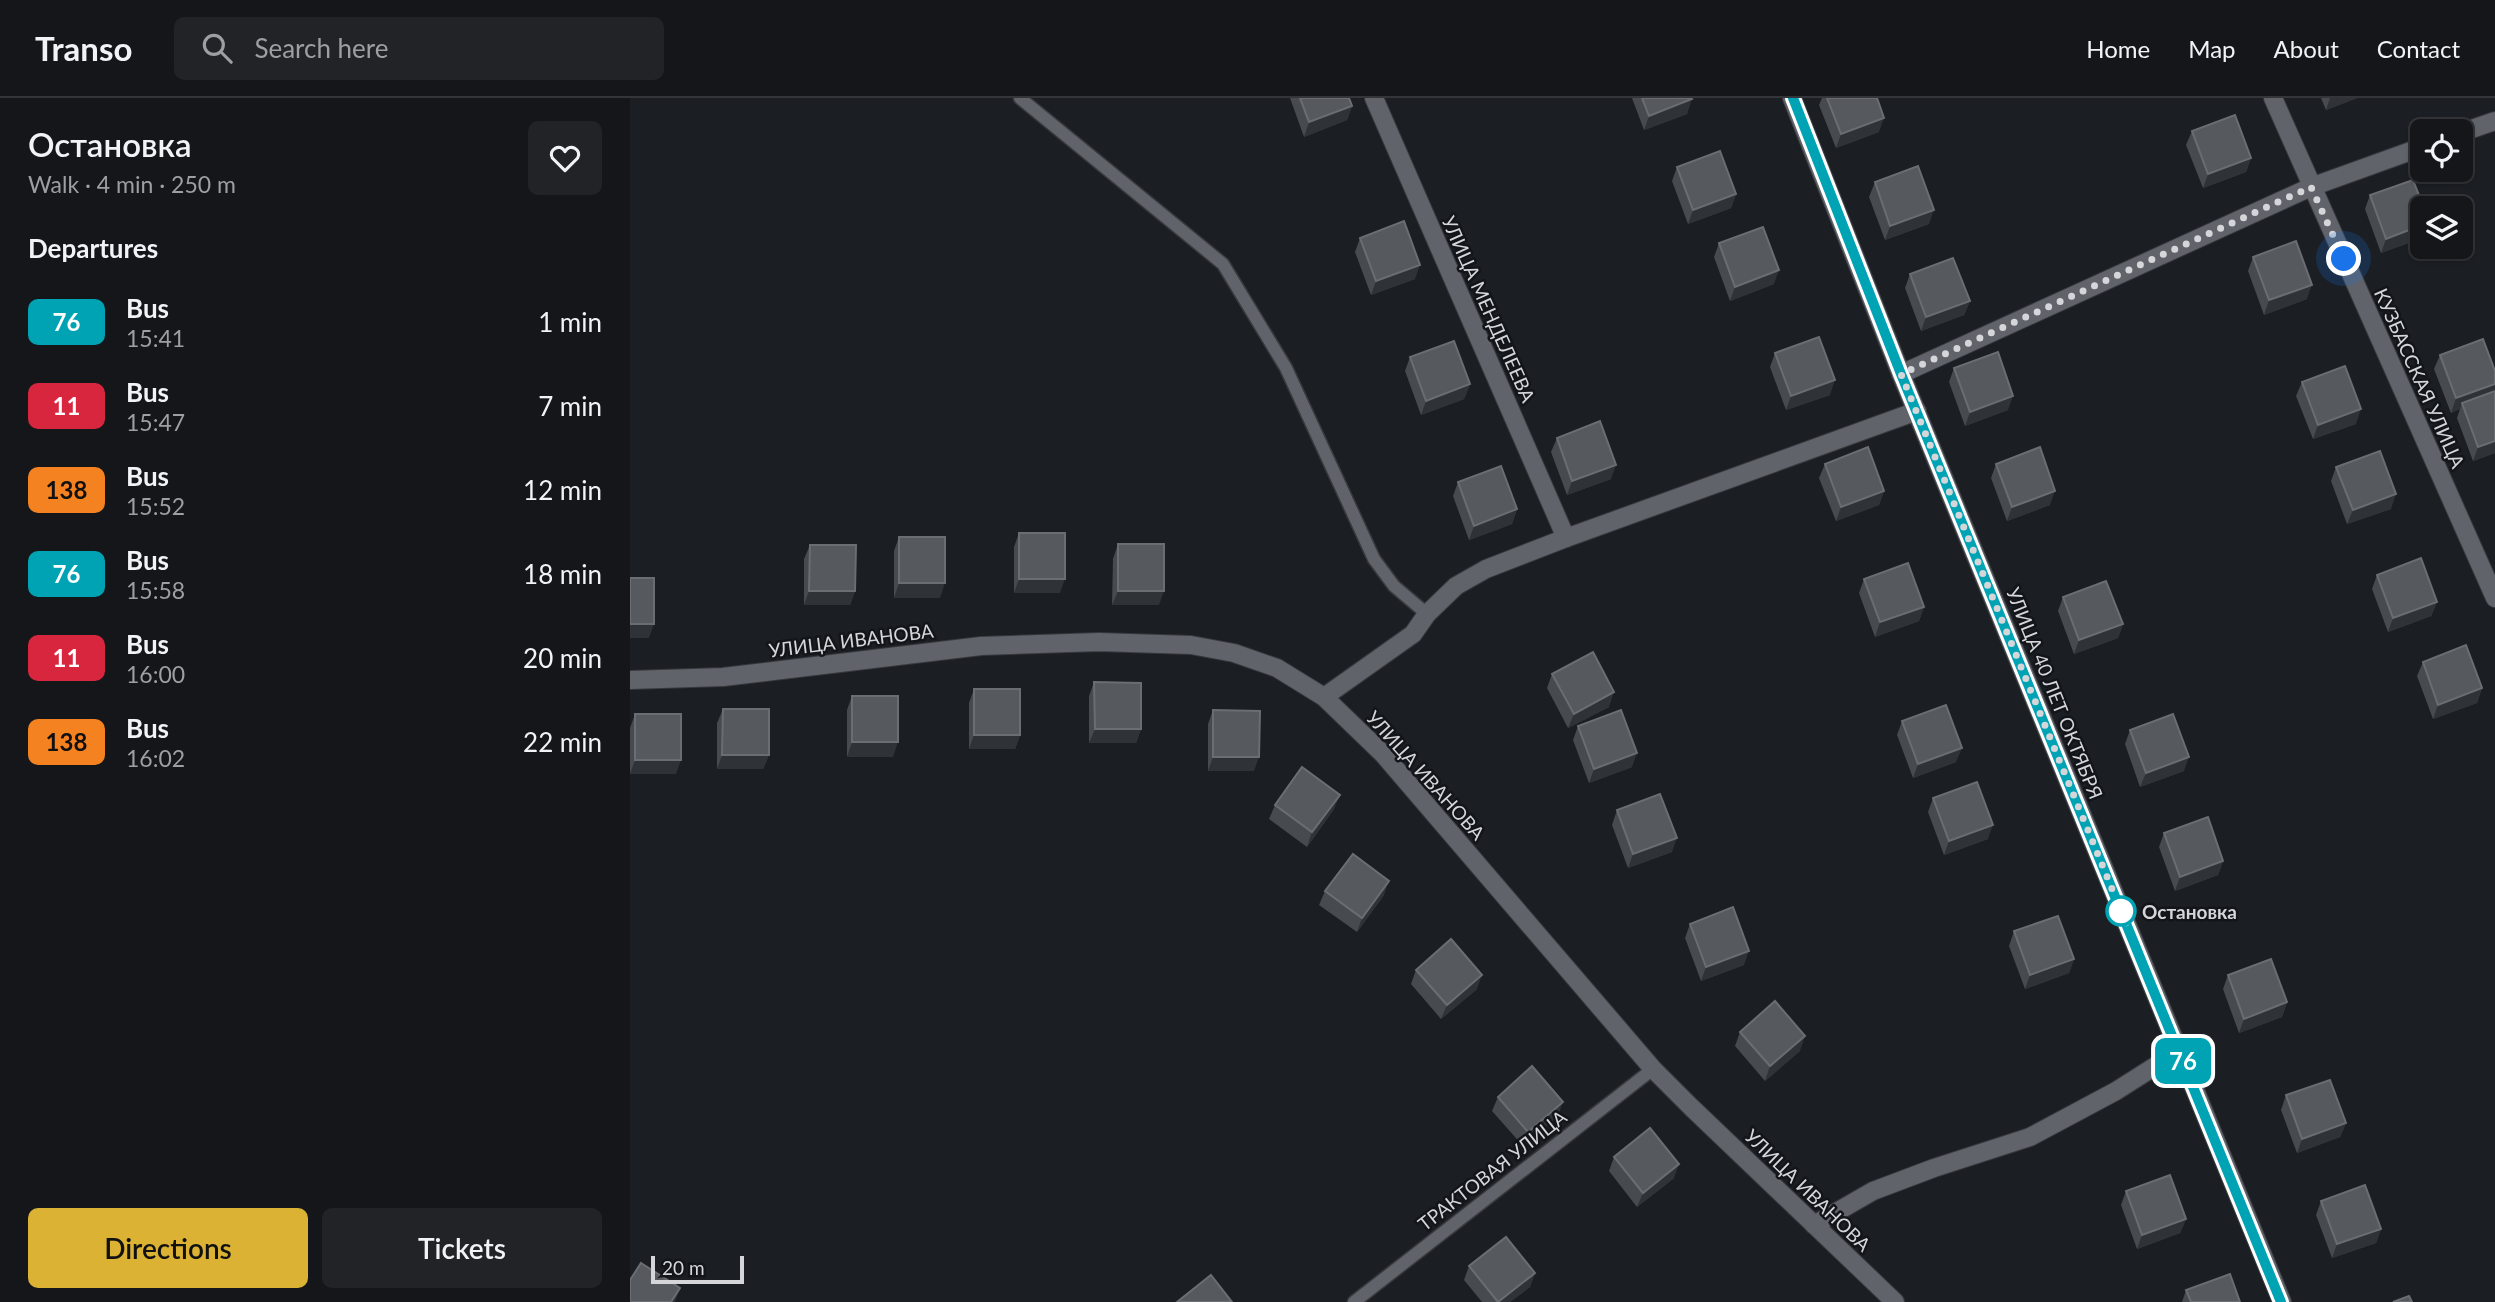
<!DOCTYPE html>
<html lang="en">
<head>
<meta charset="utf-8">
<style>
	:root { --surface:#14161a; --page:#212327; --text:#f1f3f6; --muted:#9d9fa2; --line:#333539; --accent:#dbb233 }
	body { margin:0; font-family:Lato,sans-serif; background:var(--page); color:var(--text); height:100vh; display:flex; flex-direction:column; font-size:26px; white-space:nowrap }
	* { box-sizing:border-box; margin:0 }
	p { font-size:23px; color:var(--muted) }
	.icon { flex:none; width:38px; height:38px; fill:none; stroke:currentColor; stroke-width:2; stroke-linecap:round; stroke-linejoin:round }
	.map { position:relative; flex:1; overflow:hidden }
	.panel { display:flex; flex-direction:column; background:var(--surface); width:630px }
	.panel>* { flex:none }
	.badge { padding:0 14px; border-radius:10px; font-size:24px; line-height:46px }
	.tools { position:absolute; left:1780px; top:21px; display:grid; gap:14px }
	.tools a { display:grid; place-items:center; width:63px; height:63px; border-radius:10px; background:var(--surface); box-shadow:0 2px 5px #0004,0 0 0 2px var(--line); font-size:35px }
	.scale { position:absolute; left:21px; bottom:18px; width:93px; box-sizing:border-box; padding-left:7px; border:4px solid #d4d6d9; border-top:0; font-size:19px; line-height:24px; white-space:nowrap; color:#d4d6d9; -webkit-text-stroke:5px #12151a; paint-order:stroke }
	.you { position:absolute; width:35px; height:35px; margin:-18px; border:5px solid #fff; border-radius:50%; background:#1a73e8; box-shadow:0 0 0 10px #1a73e833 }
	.map>.badge { position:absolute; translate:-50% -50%; box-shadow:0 0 0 4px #fff }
	h2 { padding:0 28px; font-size:26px; line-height:63px }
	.round { display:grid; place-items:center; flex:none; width:74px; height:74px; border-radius:10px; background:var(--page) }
	.headline { display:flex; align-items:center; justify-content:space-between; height:119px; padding:0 28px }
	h1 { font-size:33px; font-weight:600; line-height:52px }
	.primary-button { display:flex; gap:14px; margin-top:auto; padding:14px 28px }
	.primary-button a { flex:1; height:80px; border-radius:10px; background:var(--accent); color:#111; font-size:28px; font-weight:600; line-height:80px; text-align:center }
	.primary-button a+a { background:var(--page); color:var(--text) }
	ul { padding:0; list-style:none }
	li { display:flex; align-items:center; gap:21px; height:84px; padding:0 28px }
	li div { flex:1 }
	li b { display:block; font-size:26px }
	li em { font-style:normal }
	li .badge { min-width:77px; font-weight:700; text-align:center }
	header { display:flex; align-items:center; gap:42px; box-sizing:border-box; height:98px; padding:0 35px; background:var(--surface); border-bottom:2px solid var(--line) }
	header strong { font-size:33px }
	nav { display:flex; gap:38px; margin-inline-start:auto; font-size:24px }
	.search { width:490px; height:63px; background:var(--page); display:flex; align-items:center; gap:18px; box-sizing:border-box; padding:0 24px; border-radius:10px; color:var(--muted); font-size:26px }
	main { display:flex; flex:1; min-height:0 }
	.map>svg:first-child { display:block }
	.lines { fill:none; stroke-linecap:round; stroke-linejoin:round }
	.service-casing { stroke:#37393d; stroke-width:15 }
	.minor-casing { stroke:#37393d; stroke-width:20 }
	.tertiary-casing { stroke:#37393d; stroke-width:20 }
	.service { stroke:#60636a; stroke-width:12 }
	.minor { stroke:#60636a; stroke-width:18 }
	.tertiary { stroke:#60636a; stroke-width:18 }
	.wall { fill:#474a4f }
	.shaded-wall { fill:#2f3237 }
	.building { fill:#565a5e; stroke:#6a6d71; stroke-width:2 }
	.line-casing { stroke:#fff; stroke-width:16 }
	.line { stroke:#00a3b4; stroke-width:10 }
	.walk { stroke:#d4d6d9; stroke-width:7; stroke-dasharray:0 12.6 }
	.stop-dot { fill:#fff; stroke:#00a3b4; stroke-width:3.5 }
	.labels { text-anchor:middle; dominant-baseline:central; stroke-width:5; stroke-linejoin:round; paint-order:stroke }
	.street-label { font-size:19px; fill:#d4d6d9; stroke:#12151a }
	.stop-label { font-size:19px; font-weight:bold; fill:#d4d6d9; stroke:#12151a; text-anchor:start }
</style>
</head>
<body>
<header>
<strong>Transo</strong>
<div class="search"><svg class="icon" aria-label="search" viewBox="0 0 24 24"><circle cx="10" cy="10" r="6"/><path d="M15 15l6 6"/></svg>Search here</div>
<nav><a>Home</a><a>Map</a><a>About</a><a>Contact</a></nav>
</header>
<main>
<section class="panel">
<div class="headline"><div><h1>Остановка</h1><p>Walk · 4 min · 250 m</p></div><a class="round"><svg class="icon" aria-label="heart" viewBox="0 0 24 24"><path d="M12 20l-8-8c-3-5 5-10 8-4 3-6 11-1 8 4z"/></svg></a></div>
<h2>Departures</h2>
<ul>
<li><span class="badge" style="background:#00a3b4;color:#fff">76</span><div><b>Bus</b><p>15:41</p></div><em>1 min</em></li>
<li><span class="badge" style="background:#d7263d;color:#fff">11</span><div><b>Bus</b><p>15:47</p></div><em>7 min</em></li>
<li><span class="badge" style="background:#f58220;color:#111">138</span><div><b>Bus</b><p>15:52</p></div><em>12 min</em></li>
<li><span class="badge" style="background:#00a3b4;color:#fff">76</span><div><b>Bus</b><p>15:58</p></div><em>18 min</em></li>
<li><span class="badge" style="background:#d7263d;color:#fff">11</span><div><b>Bus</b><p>16:00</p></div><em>20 min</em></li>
<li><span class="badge" style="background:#f58220;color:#111">138</span><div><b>Bus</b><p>16:02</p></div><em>22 min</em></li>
</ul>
<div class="primary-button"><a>Directions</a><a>Tickets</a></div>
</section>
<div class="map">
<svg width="1865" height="1204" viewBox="0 0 1865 1204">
	<rect width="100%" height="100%" fill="#1b1e23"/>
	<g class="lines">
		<g class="service-casing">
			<g id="service">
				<polyline points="390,0 593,166 656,270 744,461 764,488 797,516"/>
				<polyline points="724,1204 1023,971"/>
			</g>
		</g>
		<g class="minor-casing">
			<g id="minor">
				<polyline points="744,0 936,440"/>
				<polyline points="1643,0 1865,500"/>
				<polyline points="1830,35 1865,23"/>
				<polyline points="1271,276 1681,89 1792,49"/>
				<polyline points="0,582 93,579 351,548 469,544 561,547 604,555 647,570 694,599 753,656 1023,971 1061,1009 1265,1204"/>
				<polyline points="694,599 783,536 797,516 826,488 856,471 936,440 1287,313"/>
				<polyline points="1184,1127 1243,1093 1304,1070 1400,1039 1486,993 1549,953"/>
			</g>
		</g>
		<g class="tertiary-casing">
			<polyline id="tertiary" points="1162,0 1271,276 1652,1204"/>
		</g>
		<use href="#service" class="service"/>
		<use href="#minor" class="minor"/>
		<use href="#tertiary" class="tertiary"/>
	</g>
	<g class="wall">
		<polygon points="660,0 719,0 722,8 717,22 674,39"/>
		<polygon points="1002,0 1061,0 1057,16 1014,32"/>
		<polygon points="1192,0 1247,0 1249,34 1206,50 1189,7"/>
		<polygon points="1691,0 1727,0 1696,12"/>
		<polygon points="1562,33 1621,60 1616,74 1573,90 1556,47"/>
		<polygon points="1047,69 1106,96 1101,110 1058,126 1042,83"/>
		<polygon points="1245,84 1299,126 1255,142 1239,99"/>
		<polygon points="1740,97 1792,110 1792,140 1751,155 1735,111"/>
		<polygon points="730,140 785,181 741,197 725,154"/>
		<polygon points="1089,145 1144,186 1100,203 1084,159"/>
		<polygon points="1623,159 1677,201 1634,217 1618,173"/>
		<polygon points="1280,176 1340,203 1334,217 1291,233 1275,190"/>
		<polygon points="1145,255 1200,297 1156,312 1140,269"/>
		<polygon points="1810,257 1865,273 1865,355 1843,363 1827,320 1830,311 1821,315 1804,271"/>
		<polygon points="780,259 840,286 834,301 791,317 775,273"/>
		<polygon points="1324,270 1378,312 1335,328 1319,284"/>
		<polygon points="1672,284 1726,326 1683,341 1666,298"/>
		<polygon points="927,340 981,381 937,397 921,354"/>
		<polygon points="1195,366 1254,393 1249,407 1206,423 1189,380"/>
		<polygon points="1366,366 1420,407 1377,423 1361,380"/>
		<polygon points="1706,369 1761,411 1717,426 1701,383"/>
		<polygon points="828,384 887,411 882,426 839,442 823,398"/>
		<polygon points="389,435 430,495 384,495 384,449"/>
		<polygon points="269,439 310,500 264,500 264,453"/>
		<polygon points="488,446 529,507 482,507 483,461"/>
		<polygon points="180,447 225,493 220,507 174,507 174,461"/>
		<polygon points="1747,477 1807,504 1801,518 1758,534 1742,491"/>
		<polygon points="1234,481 1294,509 1289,523 1245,539 1229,495"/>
		<polygon points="1433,499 1493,526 1488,540 1444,556 1428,513"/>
		<polygon points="1793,564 1852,590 1847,605 1803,621 1787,578"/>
		<polygon points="922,576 979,609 938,630 917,590"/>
		<polygon points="464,584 511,631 506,645 459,645 459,598"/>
		<polygon points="344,591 390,637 385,651 339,651 339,605"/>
		<polygon points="222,598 263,659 217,659 217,612"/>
		<polygon points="93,611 139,657 133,671 87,671 87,625"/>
		<polygon points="583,612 624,673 578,673 578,626"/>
		<polygon points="5,616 46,676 0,676 0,630"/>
		<polygon points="1272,623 1326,664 1283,680 1267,637"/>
		<polygon points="948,628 1002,669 959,685 943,642"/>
		<polygon points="1500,632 1554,673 1510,689 1495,646"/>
		<polygon points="1303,700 1358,741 1314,757 1298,714"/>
		<polygon points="645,707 704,711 677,749 639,721"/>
		<polygon points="987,712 1042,754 998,770 982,727"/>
		<polygon points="1534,735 1593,763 1588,777 1545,793 1529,749"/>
		<polygon points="695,793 754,797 727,834 689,807"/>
		<polygon points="1060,826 1114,867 1071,883 1055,840"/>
		<polygon points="1384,833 1444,861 1439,875 1395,891 1379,848"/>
		<polygon points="786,872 847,891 811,921 781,886"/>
		<polygon points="1598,877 1657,904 1652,919 1609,935 1593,891"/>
		<polygon points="1110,934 1170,953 1135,983 1105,948"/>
		<polygon points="1656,997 1716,1025 1710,1039 1667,1055 1651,1012"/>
		<polygon points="868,999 928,1018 893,1048 862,1013"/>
		<polygon points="984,1059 1044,1080 1007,1109 979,1073"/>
		<polygon points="1496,1093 1556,1121 1550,1135 1507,1151 1491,1107"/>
		<polygon points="1691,1103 1751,1131 1746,1145 1702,1160 1686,1117"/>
		<polygon points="839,1168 905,1175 900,1189 880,1204 852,1204 834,1182"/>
		<polygon points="1556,1192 1610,1204 1552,1204"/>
	</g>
	<g class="shaded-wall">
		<polygon points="1700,0 1727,0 1696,12"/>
		<polygon points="1062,1 1057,16 1014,32 1019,18"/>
		<polygon points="722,8 717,22 674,39 679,24"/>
		<polygon points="1254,20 1249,34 1206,50 1211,36"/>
		<polygon points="1621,60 1616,74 1573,90 1578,76"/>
		<polygon points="1106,96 1101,110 1058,126 1063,112"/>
		<polygon points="1304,112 1299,126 1255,142 1260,128"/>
		<polygon points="1792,127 1792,140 1751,155 1756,141"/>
		<polygon points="790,167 785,181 741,197 746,183"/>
		<polygon points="1149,172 1144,186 1100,203 1105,189"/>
		<polygon points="1682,187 1677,201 1634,217 1639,202"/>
		<polygon points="1340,203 1334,217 1291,233 1296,219"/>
		<polygon points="1205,282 1200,297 1156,312 1161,298"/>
		<polygon points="840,286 834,301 791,317 796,303"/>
		<polygon points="1865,286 1865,296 1832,305 1830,311 1821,315 1826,300"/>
		<polygon points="1383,298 1378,312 1335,328 1340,314"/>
		<polygon points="1731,311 1726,326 1683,341 1688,327"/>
		<polygon points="1865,343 1865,355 1843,363 1848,349"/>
		<polygon points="986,367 981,381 937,397 942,383"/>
		<polygon points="1254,393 1249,407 1206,423 1211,409"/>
		<polygon points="1425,393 1420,407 1377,423 1382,409"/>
		<polygon points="1766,396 1761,411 1717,426 1723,412"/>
		<polygon points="887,411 882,426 839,442 844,428"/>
		<polygon points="389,481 435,481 430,495 384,495"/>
		<polygon points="269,485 315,485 310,500 264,500"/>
		<polygon points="179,493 225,493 220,507 174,507"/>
		<polygon points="488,493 534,493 529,507 482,507"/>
		<polygon points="1807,504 1801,518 1758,534 1763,520"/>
		<polygon points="1294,509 1289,523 1245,539 1250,524"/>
		<polygon points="0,526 24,526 19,540 0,540"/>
		<polygon points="1493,526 1488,540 1444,556 1449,542"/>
		<polygon points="1852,590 1847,605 1803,621 1808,607"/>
		<polygon points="984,594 979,609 938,630 944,616"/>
		<polygon points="465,631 511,631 506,645 459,645"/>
		<polygon points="344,637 390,637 385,651 339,651"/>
		<polygon points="222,644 268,644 263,659 217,659"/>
		<polygon points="1332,650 1326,664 1283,680 1288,666"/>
		<polygon points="1007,655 1002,669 959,685 964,671"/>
		<polygon points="92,657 139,657 133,671 87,671"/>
		<polygon points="583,659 629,659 624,673 578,673"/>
		<polygon points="1559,659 1554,673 1510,689 1516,675"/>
		<polygon points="5,662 51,662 46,676 0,676"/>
		<polygon points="710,697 704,711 677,749 682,734"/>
		<polygon points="1363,727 1358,741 1314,757 1319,743"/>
		<polygon points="1047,740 1042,754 998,770 1003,756"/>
		<polygon points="1593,763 1588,777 1545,793 1550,779"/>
		<polygon points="759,783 754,797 727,834 732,820"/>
		<polygon points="1119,853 1114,867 1071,883 1076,869"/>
		<polygon points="1444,861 1439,875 1395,891 1400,877"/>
		<polygon points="852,877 847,891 811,921 817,907"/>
		<polygon points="1657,904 1652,919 1609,935 1614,921"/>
		<polygon points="1175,938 1170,953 1135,983 1140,968"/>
		<polygon points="933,1004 928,1018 893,1048 898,1034"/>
		<polygon points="1716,1025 1710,1039 1667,1055 1672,1041"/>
		<polygon points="1049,1066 1044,1080 1007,1109 1013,1095"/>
		<polygon points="1556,1121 1550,1135 1507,1151 1512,1137"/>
		<polygon points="1751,1131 1746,1145 1702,1160 1707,1146"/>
		<polygon points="905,1175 900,1189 880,1204 868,1204"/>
		<polygon points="50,1190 45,1204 41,1204"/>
	</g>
	<g class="building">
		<polygon points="670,0 719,0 722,8 679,24"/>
		<polygon points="1012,0 1061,0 1062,1 1019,18"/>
		<polygon points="1197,0 1247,0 1254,20 1211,36"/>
		<polygon points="1605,17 1621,60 1578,76 1562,33"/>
		<polygon points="1090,53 1106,96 1063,112 1047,69"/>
		<polygon points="1288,68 1304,112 1260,128 1245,84"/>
		<polygon points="1783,82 1794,110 1792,110 1792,127 1756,141 1740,97"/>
		<polygon points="774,123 790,167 746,183 730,140"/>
		<polygon points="1133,129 1149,172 1105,189 1089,145"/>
		<polygon points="1666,143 1682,187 1639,202 1623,159"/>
		<polygon points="1323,160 1340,203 1296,219 1280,176"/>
		<polygon points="1189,239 1205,282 1161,298 1145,255"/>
		<polygon points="1853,241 1865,273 1865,286 1826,300 1810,257"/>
		<polygon points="824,243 840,286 796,303 780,259"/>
		<polygon points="1368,254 1383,298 1340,314 1324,270"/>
		<polygon points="1715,268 1731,311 1688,327 1672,284"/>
		<polygon points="1865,293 1865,343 1848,349 1832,305"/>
		<polygon points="970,323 986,367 942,383 927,340"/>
		<polygon points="1238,349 1254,393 1211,409 1195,366"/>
		<polygon points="1410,349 1425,393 1382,409 1366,366"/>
		<polygon points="1750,353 1766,396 1723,412 1706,369"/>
		<polygon points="871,368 887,411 844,428 828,384"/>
		<rect x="389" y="435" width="46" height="46"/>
		<rect x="269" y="439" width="46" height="46"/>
		<rect x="488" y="446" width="46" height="47"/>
		<polygon points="180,447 226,447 225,493 179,493"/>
		<polygon points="1791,460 1807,504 1763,520 1747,477"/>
		<polygon points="1278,465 1294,509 1250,524 1234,481"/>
		<rect x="0" y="480" width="24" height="46"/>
		<polygon points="1476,483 1493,526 1449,542 1433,499"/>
		<polygon points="1836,547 1852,590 1808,607 1793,564"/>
		<polygon points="963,554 984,594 944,616 922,576"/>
		<polygon points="464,584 511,585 511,631 465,631"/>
		<rect x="344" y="591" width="46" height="46"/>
		<rect x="222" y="598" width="46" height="46"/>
		<polygon points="1316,607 1332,650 1288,666 1272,623"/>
		<polygon points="93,611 139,611 139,657 92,657"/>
		<polygon points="583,612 630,613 629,659 583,659"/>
		<polygon points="991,612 1007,655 964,671 948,628"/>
		<rect x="5" y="616" width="46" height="46"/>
		<polygon points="1543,616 1559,659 1516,675 1500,632"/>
		<polygon points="672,669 710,697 682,734 645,707"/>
		<polygon points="1347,684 1363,727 1319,743 1303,700"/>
		<polygon points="1030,696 1047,740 1003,756 987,712"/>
		<polygon points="1578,719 1593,763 1550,779 1534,735"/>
		<polygon points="723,756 759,783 732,820 695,793"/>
		<polygon points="1103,809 1119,853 1076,869 1060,826"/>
		<polygon points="1428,818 1444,861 1400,877 1384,833"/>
		<polygon points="821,841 852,877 817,907 786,872"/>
		<polygon points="1641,861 1657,904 1614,921 1598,877"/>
		<polygon points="1145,903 1175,938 1140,968 1110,934"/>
		<polygon points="902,968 933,1004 898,1034 868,999"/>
		<polygon points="1700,982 1716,1025 1672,1041 1656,997"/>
		<polygon points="1020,1030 1049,1066 1013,1095 984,1059"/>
		<polygon points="1540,1077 1556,1121 1512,1137 1496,1093"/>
		<polygon points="1735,1087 1751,1131 1707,1146 1691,1103"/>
		<polygon points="876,1139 905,1175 868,1204 839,1168"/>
		<polygon points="11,1165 50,1190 41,1204 0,1204 0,1182"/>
		<polygon points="1600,1176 1610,1204 1561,1204 1556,1192"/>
		<polygon points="581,1177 602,1204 547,1204"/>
		<polygon points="1779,1198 1782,1204 1763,1204"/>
	</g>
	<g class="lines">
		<g class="line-casing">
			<polyline id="line" points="1163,0 1271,276 1651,1204"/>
		</g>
		<use href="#line" class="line"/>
		<polyline class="walk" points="1491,813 1496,825 1271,276 1681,89 1714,161"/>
	</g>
	<circle class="stop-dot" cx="1491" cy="813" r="14"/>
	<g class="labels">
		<g class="street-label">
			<text transform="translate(859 211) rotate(66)">УЛИЦА МЕНДЕЛЕЕВА</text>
			<text transform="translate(1790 280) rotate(66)">КУЗБАССКАЯ УЛИЦА</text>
			<text transform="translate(221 542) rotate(-7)">УЛИЦА ИВАНОВА</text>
			<text transform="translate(1425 595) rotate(68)">УЛИЦА 40 ЛЕТ ОКТЯБРЯ</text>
			<text transform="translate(796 677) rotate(48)">УЛИЦА ИВАНОВА</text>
			<text transform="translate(862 1072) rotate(-38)">ТРАКТОВАЯ УЛИЦА</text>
			<text transform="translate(1178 1092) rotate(44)">УЛИЦА ИВАНОВА</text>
		</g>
		<g class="stop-label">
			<text x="1512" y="813">Остановка</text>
		</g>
	</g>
</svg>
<div class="tools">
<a><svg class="icon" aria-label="locate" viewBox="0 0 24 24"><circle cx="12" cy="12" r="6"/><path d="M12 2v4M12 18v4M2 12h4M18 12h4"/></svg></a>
<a><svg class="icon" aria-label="layers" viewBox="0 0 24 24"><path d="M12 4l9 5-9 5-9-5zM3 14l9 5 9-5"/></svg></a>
</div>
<div class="scale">20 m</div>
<div class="you" style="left:1714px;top:161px"></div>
<b class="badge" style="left:1553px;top:963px;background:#00a3b4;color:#fff">76</b>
</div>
</main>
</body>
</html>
